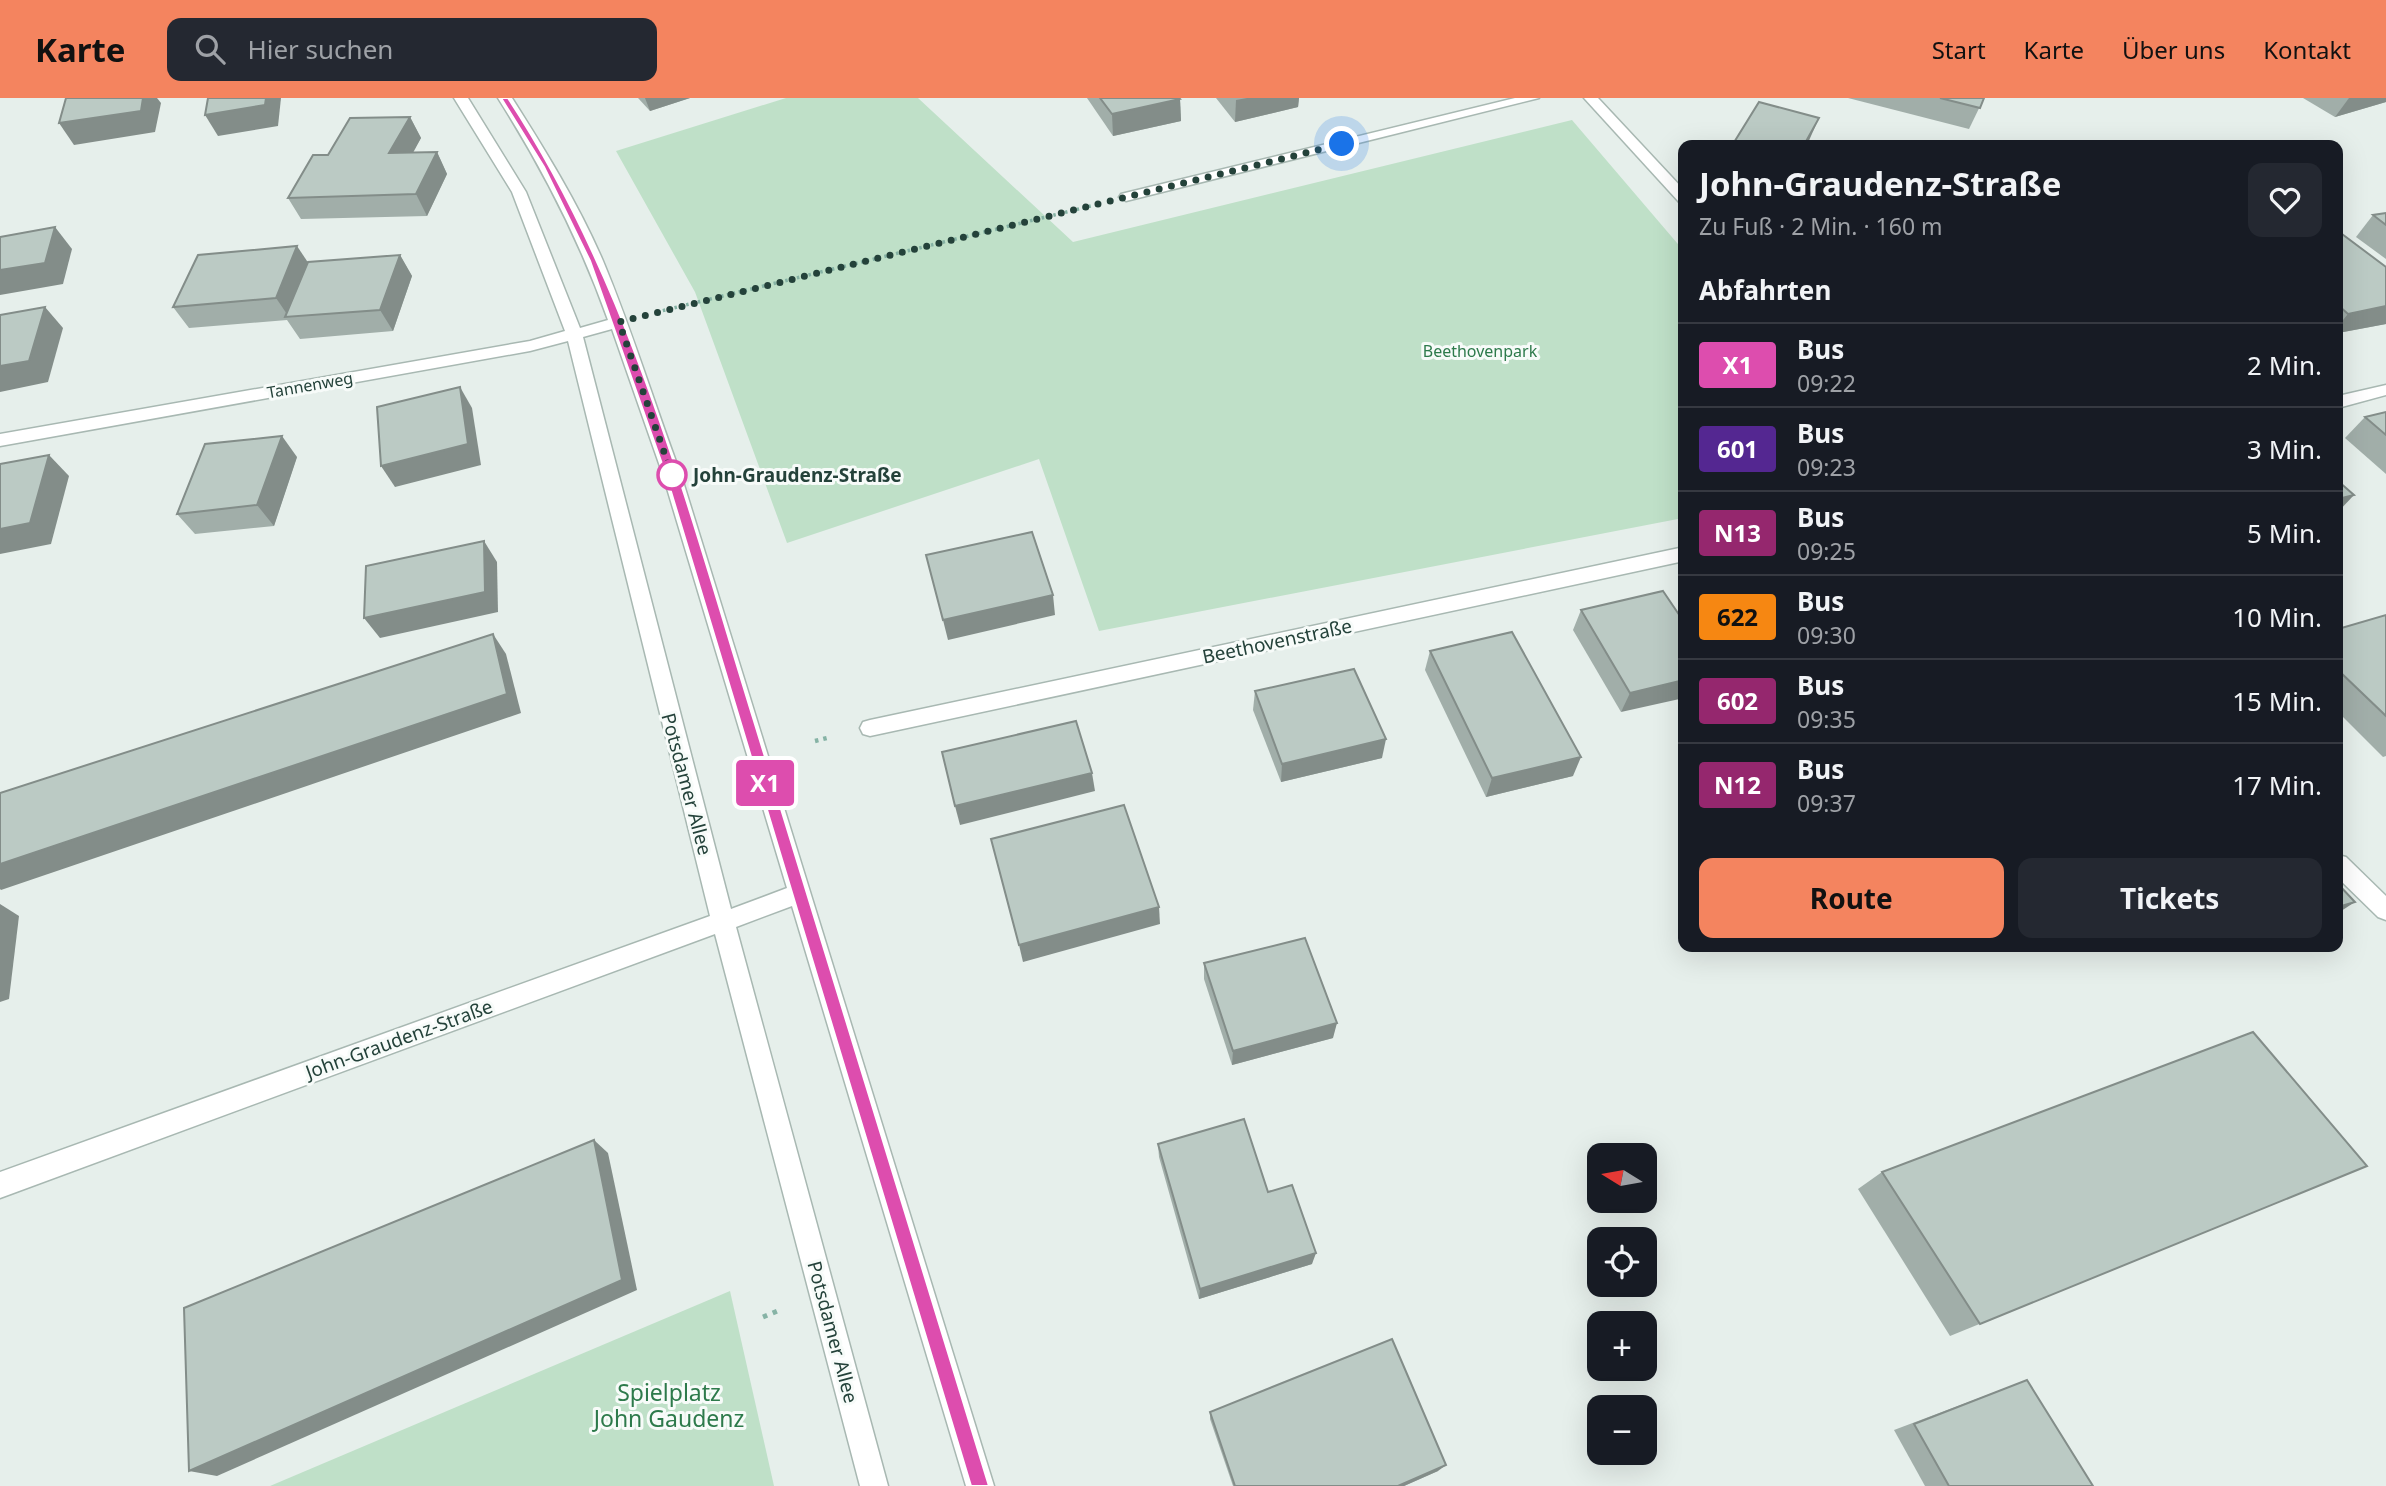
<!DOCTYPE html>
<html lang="de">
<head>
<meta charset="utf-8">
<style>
	:root { --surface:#171b24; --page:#242831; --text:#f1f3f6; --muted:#9ea1a6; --line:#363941; --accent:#f4845f }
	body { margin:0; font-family:"Noto Sans",sans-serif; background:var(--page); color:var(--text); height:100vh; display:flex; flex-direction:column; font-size:26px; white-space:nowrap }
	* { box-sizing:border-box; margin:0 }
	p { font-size:23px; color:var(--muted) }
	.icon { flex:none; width:38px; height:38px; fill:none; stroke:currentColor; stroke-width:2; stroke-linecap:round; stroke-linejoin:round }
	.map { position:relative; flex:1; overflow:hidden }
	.details { position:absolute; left:1678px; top:42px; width:665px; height:812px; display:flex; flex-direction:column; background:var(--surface); border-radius:14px; box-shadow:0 7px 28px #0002 }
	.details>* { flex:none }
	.badge { padding:0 14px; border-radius:5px; font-size:24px; line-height:46px }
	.needle { width:46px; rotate:281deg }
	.controls { position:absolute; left:1587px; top:1045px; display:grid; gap:14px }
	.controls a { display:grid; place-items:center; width:70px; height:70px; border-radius:14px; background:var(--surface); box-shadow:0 7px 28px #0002; font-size:35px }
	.you { position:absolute; width:35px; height:35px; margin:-18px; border:5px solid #fff; border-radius:50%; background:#1a73e8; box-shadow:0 0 0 10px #1a73e833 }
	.map>.badge { position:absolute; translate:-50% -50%; box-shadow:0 0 0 4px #fff }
	h2 { padding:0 21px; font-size:26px; line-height:63px }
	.round { display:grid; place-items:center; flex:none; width:74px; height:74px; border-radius:14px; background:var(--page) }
	.overview { display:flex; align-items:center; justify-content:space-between; height:119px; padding:0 21px }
	h1 { font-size:33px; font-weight:700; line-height:52px }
	.button { display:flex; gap:14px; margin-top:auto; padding:14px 21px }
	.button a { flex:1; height:80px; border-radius:14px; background:var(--accent); color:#111; font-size:28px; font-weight:700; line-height:80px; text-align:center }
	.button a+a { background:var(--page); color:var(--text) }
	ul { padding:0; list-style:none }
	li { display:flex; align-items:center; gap:21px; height:84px; padding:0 21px; border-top:2px solid var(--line) }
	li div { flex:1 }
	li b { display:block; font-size:26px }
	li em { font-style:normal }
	li .badge { min-width:77px; font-weight:700; text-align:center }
	header { display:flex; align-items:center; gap:42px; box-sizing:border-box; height:98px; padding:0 35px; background:var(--accent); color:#111 }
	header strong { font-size:33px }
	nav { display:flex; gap:38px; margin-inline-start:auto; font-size:24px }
	.search { width:490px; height:63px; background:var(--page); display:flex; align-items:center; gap:18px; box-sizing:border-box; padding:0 24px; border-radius:14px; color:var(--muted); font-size:26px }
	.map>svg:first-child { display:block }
	.green { fill:#bfe0c8 }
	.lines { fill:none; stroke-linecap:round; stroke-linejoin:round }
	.minor-casing { stroke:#a8b8b2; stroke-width:3 }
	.path-far2 { stroke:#86b3a5; stroke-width:3.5; stroke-dasharray:2.5 3.5; stroke-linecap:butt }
	.path-far1 { stroke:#86b3a5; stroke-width:4.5; stroke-dasharray:3.5 5; stroke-linecap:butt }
	.path { stroke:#86b3a5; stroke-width:5; stroke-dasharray:4.5 6; stroke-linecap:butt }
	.minor { fill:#fff; fill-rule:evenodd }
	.wall { fill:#a1aea9 }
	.shaded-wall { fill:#838d89 }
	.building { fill:#bbcac4; stroke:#838d89; stroke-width:2 }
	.line { fill:#dd4dae; stroke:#fff; stroke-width:2 }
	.walk { stroke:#24423a; stroke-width:7; stroke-dasharray:0 12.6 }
	.stop-dot { fill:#fff; stroke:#dd4dae; stroke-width:3.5 }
	.labels { text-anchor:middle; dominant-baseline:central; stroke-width:6; stroke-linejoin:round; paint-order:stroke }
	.far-park-label { font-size:16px; fill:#2d7a4b; stroke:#f7fbf9 }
	.far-street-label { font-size:16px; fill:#24423a; stroke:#f7fbf9 }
	.stop-label { font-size:19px; font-weight:bold; fill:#24423a; stroke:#f7fbf9; text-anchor:start }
	.street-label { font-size:19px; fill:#24423a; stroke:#f7fbf9 }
	.near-park-label { font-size:23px; fill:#2d7a4b; stroke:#f7fbf9 }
</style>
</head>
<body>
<header>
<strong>Karte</strong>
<div class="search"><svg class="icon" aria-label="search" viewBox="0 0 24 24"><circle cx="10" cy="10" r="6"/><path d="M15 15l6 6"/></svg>Hier suchen</div>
<nav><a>Start</a><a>Karte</a><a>Über uns</a><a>Kontakt</a></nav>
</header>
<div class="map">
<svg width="2386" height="1388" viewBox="0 0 2386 1388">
	<rect width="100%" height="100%" fill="#e6efeb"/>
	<g class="green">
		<polygon points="786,0 918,0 1073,144 1572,22 1683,152 1683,420 1099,533 1039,361 787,445 695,194 616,53"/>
		<polygon points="730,1193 774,1388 270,1388"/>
	</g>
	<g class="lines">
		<g class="minor-casing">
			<g id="minor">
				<path d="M454,0H468L526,94L580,230L608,222C580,143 543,71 498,0H512C545,52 578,105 603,163C632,232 654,305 681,377L994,1388H966L792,808L736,829L888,1388H860L715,836L0,1100V1074L710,818L568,243L530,253L0,348V336L530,243L565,233L512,94ZM612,231L663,377L787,790L731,811L583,239Z"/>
				<polygon points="1515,0 1539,0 1126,103 1119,99 1121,96"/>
				<polygon points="1584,0 1598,0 1684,92 1684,105 1679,104"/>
				<polygon points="2386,287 2386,297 2338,310 2338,298"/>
				<polygon points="1684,449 1684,463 870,638 863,636 860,630 863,624 870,622"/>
				<polygon points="2338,757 2346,759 2386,798 2386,822 2378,819 2338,780"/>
			</g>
		</g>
		<polyline class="path-far2" points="657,214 1091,108"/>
		<polyline class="path-far1" points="815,643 831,639"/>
		<polyline class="path" points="763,1219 780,1212"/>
		<use href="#minor" class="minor"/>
	</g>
	<g class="wall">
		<polygon points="638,0 690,0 650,13"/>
		<polygon points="1087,0 1179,0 1180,1 1181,23 1113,38"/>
		<polygon points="1216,0 1299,0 1298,9 1235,24"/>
		<polygon points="1848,0 1984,0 1969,31"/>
		<polygon points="2303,0 2386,0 2386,4 2335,19"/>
		<polygon points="410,19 421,40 412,55 437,54 447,76 427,118 301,121 288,100 328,57"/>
		<polygon points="2386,115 2386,161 2356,139 2373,117"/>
		<polygon points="2338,133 2386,169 2386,226 2338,235"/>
		<polygon points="400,157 412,178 393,233 300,241 287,222 189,230 173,209 308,165"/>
		<polygon points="2386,314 2386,376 2345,340 2365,319"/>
		<polygon points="297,359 274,428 195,436 177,416"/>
		<polygon points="1581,512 1684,524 1621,614 1573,532"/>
		<polygon points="2386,517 2386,658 2383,659 2338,614 2338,531"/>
		<polygon points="1430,553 1573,678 1486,699 1425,572"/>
		<polygon points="1255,593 1382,660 1281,684 1253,612"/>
		<polygon points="1204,865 1333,940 1232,967 1204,881"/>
		<polygon points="1158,1046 1312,1166 1199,1201 1159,1059"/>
		<polygon points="2367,1068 1950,1238 1858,1091 1882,1074"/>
		<polygon points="2027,1282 2093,1388 1925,1388 1894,1332"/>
		<polygon points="1210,1314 1438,1373 1404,1388 1233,1388 1210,1321"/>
	</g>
	<g class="shaded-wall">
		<polygon points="143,0 157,0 161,5 155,34 74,47 59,25"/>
		<polygon points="266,0 281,0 278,28 218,38 205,17"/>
		<polygon points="645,0 690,0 650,13"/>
		<polygon points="1247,0 1299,0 1298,9 1235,24 1236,2"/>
		<polygon points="2349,0 2386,0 2386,4 2335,19"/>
		<polygon points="1180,1 1181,23 1113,38 1112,16"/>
		<polygon points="410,19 421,40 401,77 389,55"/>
		<polygon points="1819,20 1807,47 1804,47"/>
		<polygon points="437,54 447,76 427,118 416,96"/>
		<polygon points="55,129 72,151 63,186 0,197 0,172"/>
		<polygon points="297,148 311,169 289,219 276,200"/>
		<polygon points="400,157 412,178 393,233 380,212"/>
		<polygon points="2386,208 2386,226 2338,235 2338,228 2348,216"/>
		<polygon points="45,209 63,230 48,284 0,294 0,268"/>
		<polygon points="460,289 472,310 481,367 395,389 381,368"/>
		<polygon points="282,338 297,359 274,428 257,407"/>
		<polygon points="49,357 69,378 51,446 0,456 0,431"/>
		<polygon points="2354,397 2338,414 2338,401"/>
		<polygon points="484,443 497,464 498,514 380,540 364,520"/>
		<polygon points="1053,497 1055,517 948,542 943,522"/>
		<polygon points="493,536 506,556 521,615 1,792 0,791 0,766"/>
		<polygon points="1684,582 1684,600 1621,614 1630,595"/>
		<polygon points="1386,641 1382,660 1281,684 1282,666"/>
		<polygon points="1581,659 1573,678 1486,699 1492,680"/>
		<polygon points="1092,675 1095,693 960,727 955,708"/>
		<polygon points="2355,804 2338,815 2338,809"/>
		<polygon points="0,806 19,818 9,901 0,904"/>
		<polygon points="1159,809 1160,826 1023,864 1019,847"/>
		<polygon points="1337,925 1333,940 1232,967 1233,953"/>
		<polygon points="594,1042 608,1055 637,1192 217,1378 189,1373"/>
		<polygon points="1316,1155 1312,1166 1199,1201 1200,1191"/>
		<polygon points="1446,1367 1438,1373 1404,1388 1398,1388"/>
	</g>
	<g class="building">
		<polygon points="66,0 143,0 141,13 59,25"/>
		<polygon points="208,0 266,0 265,7 205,17"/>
		<polygon points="1100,0 1179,0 1180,1 1112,16"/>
		<polygon points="1940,0 1984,0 1980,10"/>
		<polygon points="1759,4 1819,20 1804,47 1739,47 1733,46"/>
		<polygon points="410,19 389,55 437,54 416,96 288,100 313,57 328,57 350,20"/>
		<polygon points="2386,115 2386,127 2373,117"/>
		<polygon points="55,129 45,165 0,172 0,139"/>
		<polygon points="2338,133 2386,169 2386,208 2348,216 2338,207"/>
		<polygon points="297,148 276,200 173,209 198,157"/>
		<polygon points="400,157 380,212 285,219 308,164"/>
		<polygon points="45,209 29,263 0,268 0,217"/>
		<polygon points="460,289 468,346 381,368 377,309"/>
		<polygon points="2386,314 2386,337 2365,319"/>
		<polygon points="282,338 257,407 177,416 205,346"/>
		<polygon points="49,357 30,425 0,431 0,366"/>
		<polygon points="2338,383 2354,397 2338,401"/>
		<polygon points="1032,434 1053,497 943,522 926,457"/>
		<polygon points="484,443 485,494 364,520 366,468"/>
		<polygon points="1663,493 1684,524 1684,582 1630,595 1581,512"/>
		<polygon points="2386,517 2386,618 2338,572 2338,531"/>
		<polygon points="1512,534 1581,659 1492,680 1430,553"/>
		<polygon points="493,536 507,596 0,766 0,695"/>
		<polygon points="1354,571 1386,641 1282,666 1255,593"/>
		<polygon points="1076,623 1092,675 955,708 942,654"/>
		<polygon points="1124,707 1159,809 1019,847 991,741"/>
		<polygon points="2338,786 2355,804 2338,809"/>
		<polygon points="1305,840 1337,925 1233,953 1204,865"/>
		<polygon points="2253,934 2367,1068 1980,1226 1882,1074"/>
		<polygon points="1244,1021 1268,1094 1292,1087 1316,1155 1200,1191 1158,1046"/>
		<polygon points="594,1042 622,1182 189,1373 184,1210"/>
		<polygon points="1392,1241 1446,1367 1398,1388 1235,1388 1210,1314"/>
		<polygon points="2027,1282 2093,1388 1949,1388 1914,1326"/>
	</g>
	<path class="line" d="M501,0H508C631,187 688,410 754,623C832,878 911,1133 989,1388H971L666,377L590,163L544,69Z"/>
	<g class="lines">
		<polyline class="walk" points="672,377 619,224 1342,46"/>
	</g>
	<circle class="stop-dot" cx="672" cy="377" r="14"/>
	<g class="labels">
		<g class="far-park-label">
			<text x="1480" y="253">Beethovenpark</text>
		</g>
		<g class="far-street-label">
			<text transform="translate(310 287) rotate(-10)">Tannenweg</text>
		</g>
		<g class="stop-label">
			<text x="693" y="377">John-Graudenz-Straße</text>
		</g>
		<g class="street-label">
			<text transform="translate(1277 543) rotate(-12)">Beethovenstraße</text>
			<text transform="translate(687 686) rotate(75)">Potsdamer Allee</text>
			<text transform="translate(399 941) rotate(-20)">John-Graudenz-Straße</text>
			<text transform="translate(833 1234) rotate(75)">Potsdamer Allee</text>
		</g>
		<g class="near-park-label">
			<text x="669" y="1294">Spielplatz<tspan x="669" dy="26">John Gaudenz</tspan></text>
		</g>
	</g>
</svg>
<div class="controls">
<a><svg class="needle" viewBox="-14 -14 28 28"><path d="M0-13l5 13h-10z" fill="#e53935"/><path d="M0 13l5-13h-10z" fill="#9ea1a6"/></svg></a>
<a><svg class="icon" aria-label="locate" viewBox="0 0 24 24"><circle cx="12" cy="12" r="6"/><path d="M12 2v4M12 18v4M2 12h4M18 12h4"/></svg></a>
<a>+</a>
<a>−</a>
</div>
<div class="you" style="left:1342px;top:46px"></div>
<b class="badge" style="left:765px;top:685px;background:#dd4dae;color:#fff">X1</b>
<section class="details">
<div class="overview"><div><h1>John-Graudenz-Straße</h1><p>Zu Fuß · 2 Min. · 160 m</p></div><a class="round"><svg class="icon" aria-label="heart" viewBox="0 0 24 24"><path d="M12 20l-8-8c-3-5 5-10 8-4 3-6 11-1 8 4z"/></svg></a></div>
<h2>Abfahrten</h2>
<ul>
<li><span class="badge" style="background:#dd4dae;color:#fff">X1</span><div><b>Bus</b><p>09:22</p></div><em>2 Min.</em></li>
<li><span class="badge" style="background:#542791;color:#fff">601</span><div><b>Bus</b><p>09:23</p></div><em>3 Min.</em></li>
<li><span class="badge" style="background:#95276e;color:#fff">N13</span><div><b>Bus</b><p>09:25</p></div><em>5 Min.</em></li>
<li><span class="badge" style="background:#f68712;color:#111">622</span><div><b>Bus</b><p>09:30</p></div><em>10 Min.</em></li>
<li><span class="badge" style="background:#95276e;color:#fff">602</span><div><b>Bus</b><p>09:35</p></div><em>15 Min.</em></li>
<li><span class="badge" style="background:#95276e;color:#fff">N12</span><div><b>Bus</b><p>09:37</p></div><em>17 Min.</em></li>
</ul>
<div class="button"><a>Route</a><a>Tickets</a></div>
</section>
</div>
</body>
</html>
